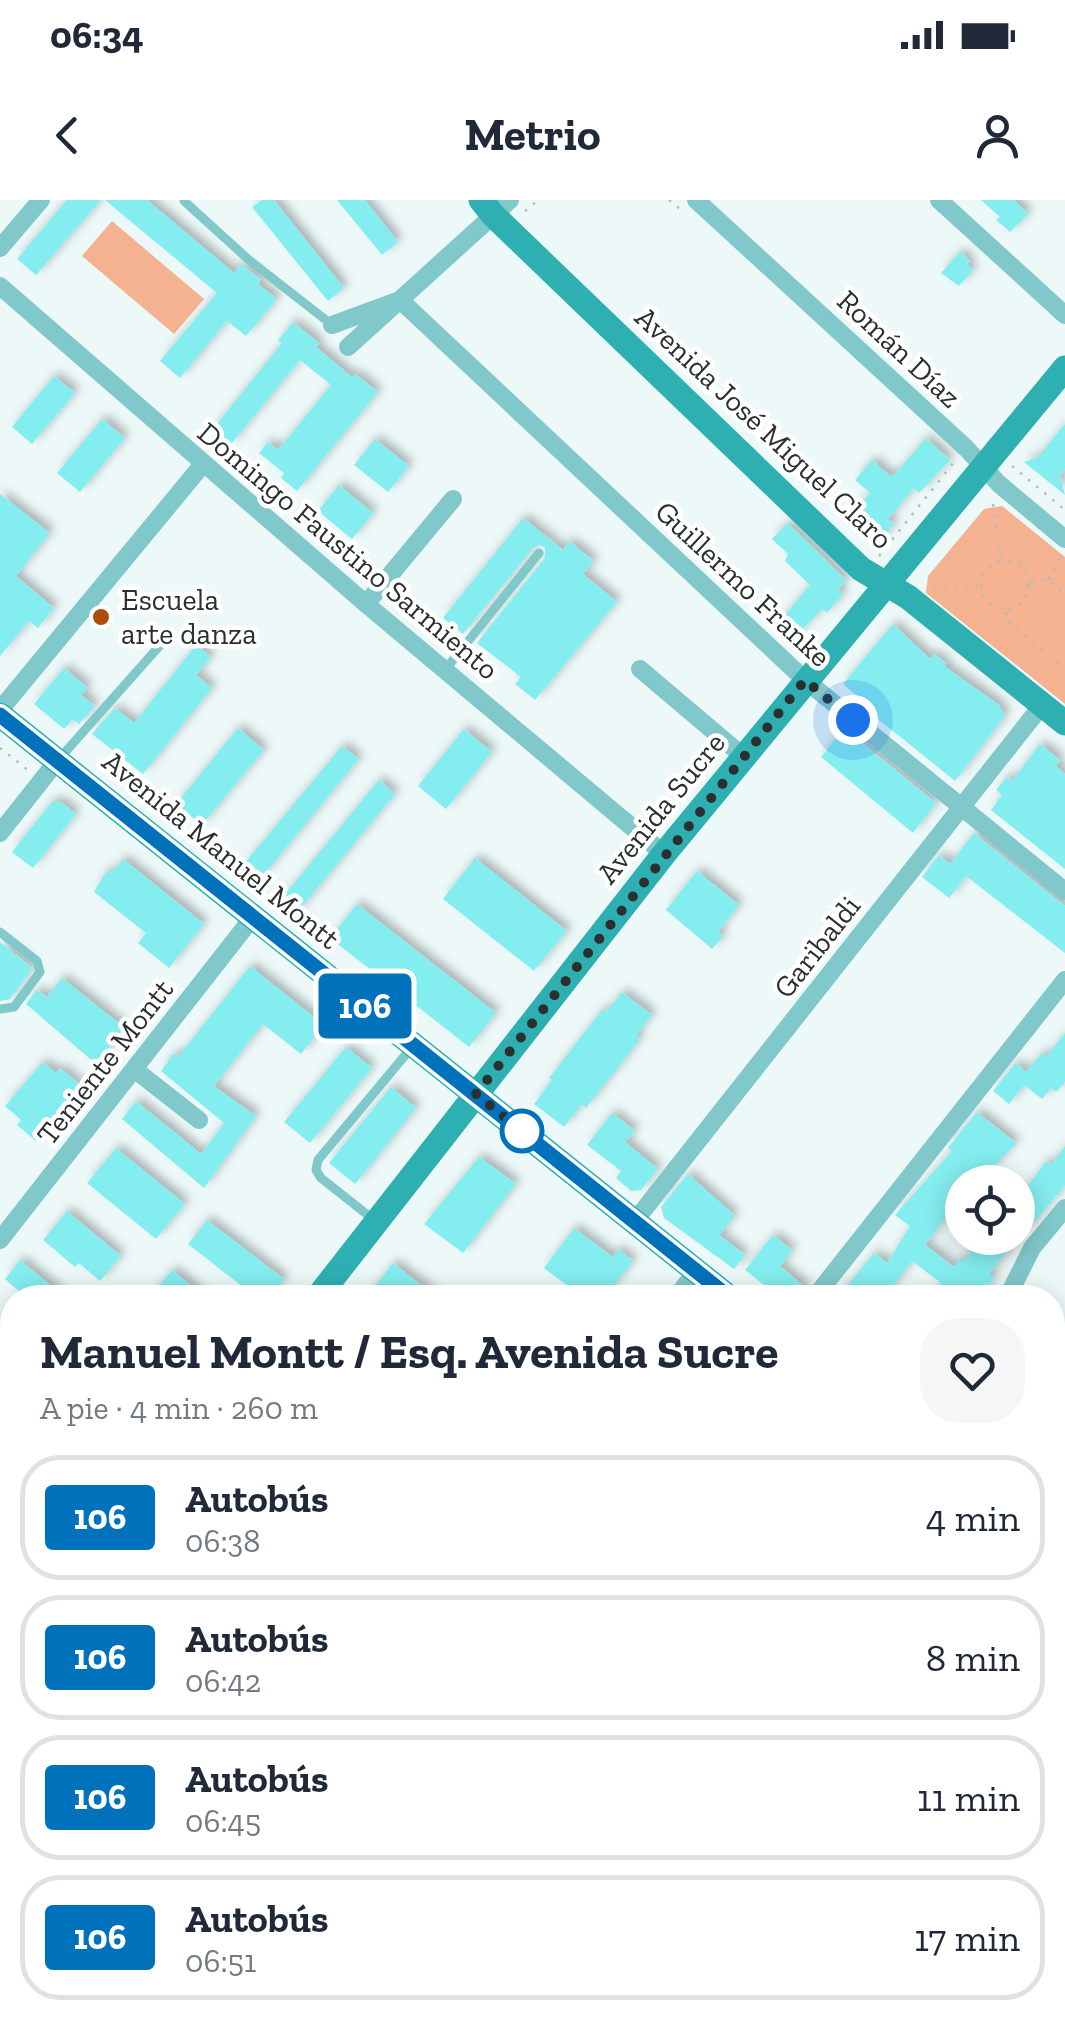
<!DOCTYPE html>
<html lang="es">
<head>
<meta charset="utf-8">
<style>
	:root { --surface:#fff; --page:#f6f6f7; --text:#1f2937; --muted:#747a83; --line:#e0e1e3 }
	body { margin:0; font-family:"Zilla Slab",serif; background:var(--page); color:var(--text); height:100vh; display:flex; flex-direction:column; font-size:38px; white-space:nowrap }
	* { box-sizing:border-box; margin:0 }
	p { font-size:32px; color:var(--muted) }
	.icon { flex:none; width:55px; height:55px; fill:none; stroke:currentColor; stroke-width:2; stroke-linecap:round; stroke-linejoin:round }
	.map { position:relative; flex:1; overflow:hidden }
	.side { position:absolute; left:0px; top:1085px; width:1065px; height:752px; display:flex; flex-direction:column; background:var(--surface); border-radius:40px 40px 0 0; box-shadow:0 5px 25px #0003 }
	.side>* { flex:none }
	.badge { padding:0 20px; border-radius:8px; font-size:35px; line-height:65px }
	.fabs { position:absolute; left:945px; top:965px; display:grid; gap:20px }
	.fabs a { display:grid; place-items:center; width:90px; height:90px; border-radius:50%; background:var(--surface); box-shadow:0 5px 25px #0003; font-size:50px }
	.you { position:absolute; width:50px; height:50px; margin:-25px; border:8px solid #fff; border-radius:50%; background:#1a73e8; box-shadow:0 0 0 15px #1a73e833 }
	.map>.badge { position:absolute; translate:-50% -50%; box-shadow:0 0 0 5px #fff }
	.round { display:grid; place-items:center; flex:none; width:105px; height:105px; border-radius:40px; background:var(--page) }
	.overview { display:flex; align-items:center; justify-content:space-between; height:170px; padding:0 40px }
	h1 { font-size:48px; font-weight:700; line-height:75px }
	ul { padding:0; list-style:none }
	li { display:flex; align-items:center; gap:30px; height:125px; margin:0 20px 15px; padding:0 20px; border:5px solid var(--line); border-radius:40px }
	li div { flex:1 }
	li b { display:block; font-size:38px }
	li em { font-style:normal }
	li .badge { min-width:110px; font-weight:700; text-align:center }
	.status { display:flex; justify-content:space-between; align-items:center; height:70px; padding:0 50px; background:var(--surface); direction:ltr }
	.status svg { height:28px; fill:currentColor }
	header { display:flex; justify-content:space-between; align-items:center; height:130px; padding:0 40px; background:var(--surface); font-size:45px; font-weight:700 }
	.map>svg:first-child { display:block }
	.green { fill:#f4b290 }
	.building { fill:#84edef; filter:url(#shadow) }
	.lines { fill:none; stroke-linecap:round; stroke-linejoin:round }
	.path { stroke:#b2bbbb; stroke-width:2.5; stroke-dasharray:2.5 8; stroke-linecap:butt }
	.lane { stroke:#81c8ca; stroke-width:9 }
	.street { stroke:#81c8ca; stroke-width:18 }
	.secondary { stroke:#2eb0b3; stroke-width:25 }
	.line-casing { stroke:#fff; stroke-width:22 }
	.line { stroke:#0072bc; stroke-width:15 }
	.walk { stroke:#2b2f2f; stroke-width:10; stroke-dasharray:0 18 }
	.poi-dot { fill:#ae4d06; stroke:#fff; stroke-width:4 }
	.stop-dot { fill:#fff; stroke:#0072bc; stroke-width:5 }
	.labels { text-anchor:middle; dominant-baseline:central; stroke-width:9; stroke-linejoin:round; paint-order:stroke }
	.street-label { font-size:30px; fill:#2b2f2f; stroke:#fff }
	.poi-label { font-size:30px; fill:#2b2f2f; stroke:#fff; text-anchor:start }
</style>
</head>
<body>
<div class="status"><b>06:34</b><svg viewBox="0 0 49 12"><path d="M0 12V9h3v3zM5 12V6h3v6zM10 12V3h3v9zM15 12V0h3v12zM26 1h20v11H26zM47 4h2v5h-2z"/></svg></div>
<header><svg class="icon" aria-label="back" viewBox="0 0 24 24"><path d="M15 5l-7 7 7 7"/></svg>Metrio<svg class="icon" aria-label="person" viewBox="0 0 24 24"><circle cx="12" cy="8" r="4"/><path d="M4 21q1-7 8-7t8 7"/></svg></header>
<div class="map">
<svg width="1065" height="1837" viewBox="0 0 1065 1837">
	<defs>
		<filter id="shadow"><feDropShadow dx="5" dy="-5" stdDeviation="5" flood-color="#0004"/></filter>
	</defs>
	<rect width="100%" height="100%" fill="#edf9f9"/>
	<g class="green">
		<polygon points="112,21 204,99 174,134 82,56"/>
		<polygon points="1002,306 1065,357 1065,504 926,393 928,376 984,309"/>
	</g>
	<g class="building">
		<polygon points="67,0 101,0 36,75 17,59"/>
		<polygon points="105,0 147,0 234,73 241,64 261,80 258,84 277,99 246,136 227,121 180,178 160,161 217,93"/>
		<polygon points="262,0 274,0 344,88 328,101 252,7"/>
		<polygon points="337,0 365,0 398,42 382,55"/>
		<polygon points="981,0 1014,0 1028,14 1010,32 996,20 1000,17"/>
		<polygon points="960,52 970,61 967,64 973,70 959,86 941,73"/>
		<polygon points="293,122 319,143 316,147 352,177 355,174 378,192 297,291 281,278 284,273 259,253 268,242 278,250 331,185 300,160 231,244 213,229 282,143 278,140"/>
		<polygon points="54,176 75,193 32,244 12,227"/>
		<polygon points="102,219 125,238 80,292 57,273"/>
		<polygon points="1065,224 1065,269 1060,275 1065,295 1024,262 1038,257"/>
		<polygon points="926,238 950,260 919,293 914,288 888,319 894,324 875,347 858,333 862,329 849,318 870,293 855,280 872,260 890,276 895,274"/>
		<polygon points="375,239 409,266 388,292 354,265"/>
		<polygon points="339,285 373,313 352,339 318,311"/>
		<polygon points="0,294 50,333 16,376 54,408 38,428 29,421 0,456"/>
		<polygon points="523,318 563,350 569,341 594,361 583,374 617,402 535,500 515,484 521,477 477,443 545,358 545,347 539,345 533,348 463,434 443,418"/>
		<polygon points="788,323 846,380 838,390 843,394 827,413 823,409 789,442 774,428 810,385 785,361 788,354 772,339"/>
		<polygon points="893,424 930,459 934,454 946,463 944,466 999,505 1005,516 955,581 863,507 865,503 843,484"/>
		<polygon points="196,445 211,457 196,475 212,488 143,574 92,534 115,508 134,523"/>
		<polygon points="64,468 88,488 81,495 95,506 79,524 73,519 64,529 34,504"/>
		<polygon points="238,528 264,550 202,625 176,604"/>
		<polygon points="844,528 936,603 913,633 821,557"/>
		<polygon points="464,529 492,552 446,609 418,586"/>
		<polygon points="1040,544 1060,560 1056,566 1065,574 1065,669 991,610 1002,595 996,590 1007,577 1012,581"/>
		<polygon points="342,546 359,559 261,678 244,664"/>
		<polygon points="379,580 395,594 297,713 281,699"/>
		<polygon points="52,602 61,602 76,614 33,668 12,652"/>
		<polygon points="974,633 1065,706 1065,753 966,676 949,698 922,677 939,655 950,664"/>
		<polygon points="475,658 567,731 534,771 443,699"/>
		<polygon points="123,659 204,724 169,768 138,743 146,733 94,692 107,670 111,674"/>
		<polygon points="697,671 739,705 718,732 723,736 712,749 666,710"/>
		<polygon points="357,704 496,813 469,847 330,738"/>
		<polygon points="0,742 30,766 31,770 10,799 0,801"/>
		<polygon points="250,766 324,825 301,854 263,824 214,886 256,916 204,988 122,919 136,901 201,954 224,923 161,871 174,853 179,856"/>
		<polygon points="62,778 125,828 96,864 26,804 37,790 47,797"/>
		<polygon points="622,792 652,815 636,836 640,839 586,908 582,904 564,927 534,904 552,880 549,878 602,810 606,812"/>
		<polygon points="1065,833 1065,882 1056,892 1051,888 1042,899 1024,885 1009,904 993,891 1016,863 1026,872 1042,853 1046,857"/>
		<polygon points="346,847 372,868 310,943 284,922"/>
		<polygon points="43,862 56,873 60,868 81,885 36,941 17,925 21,920 5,906"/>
		<polygon points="391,887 416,908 355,984 329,963"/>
		<polygon points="977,912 1016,943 980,982 962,982 962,1006 957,1002 925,1045 954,1067 962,1056 962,1063 983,1038 1017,1038 989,1074 994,1078 979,1098 929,1098 941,1083 912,1061 884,1098 837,1098 874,1053 887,1063 910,1026 895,1015 952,951 948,948"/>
		<polygon points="612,913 635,931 625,942 658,969 641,990 631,991 616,978 621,971 587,945"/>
		<polygon points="1065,946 1065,986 1027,1030 1018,1023 1018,999 1046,961 1051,965"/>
		<polygon points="116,948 185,1004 156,1039 87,983"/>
		<polygon points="479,957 516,984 463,1053 424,1024"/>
		<polygon points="688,974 735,1016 719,1035 745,1055 734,1069 664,1018 661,1007"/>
		<polygon points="67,1011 121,1056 100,1081 79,1063 75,1067 43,1040"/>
		<polygon points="207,1020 284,1079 270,1098 257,1098 188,1044"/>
		<polygon points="574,1028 613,1057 618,1049 633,1061 604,1098 584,1098 544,1068"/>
		<polygon points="773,1035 792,1050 780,1066 806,1088 802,1098 762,1098 769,1089 745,1070"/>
		<polygon points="20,1060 66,1098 27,1098 5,1079"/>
		<polygon points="393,1063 438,1098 366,1098"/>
		<polygon points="172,1070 206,1098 149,1098"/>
	</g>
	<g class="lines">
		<g class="path">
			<polyline points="669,0 680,9"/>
			<polyline points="525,11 538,0"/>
			<polyline points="1012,266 1065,310"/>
			<polyline points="993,304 1002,360"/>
			<polyline points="879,356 955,261"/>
			<circle cx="1005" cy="385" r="24"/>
			<polyline points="1049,379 1062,355"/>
			<polyline points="1031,381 1048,380 1065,394"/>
			<polyline points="933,387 981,386"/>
			<polyline points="1006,412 1008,422 1065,468"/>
			<polyline points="0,548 29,571"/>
		</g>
		<g class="lane">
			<polyline points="184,1 249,60 331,124"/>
			<polyline points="445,470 539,353"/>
			<polyline points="59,559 170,434"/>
			<polyline points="0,732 37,761 40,772 14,807 0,809"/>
			<polyline points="374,1020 321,978 316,970 318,960 412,847"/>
			<polyline points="1052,1542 1065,1552"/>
			<polyline points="0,1742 12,1751"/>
		</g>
		<g class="street">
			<polyline points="696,0 966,248 999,284 1065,339"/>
			<polyline points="939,0 1065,115"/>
			<polyline points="0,48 41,0"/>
			<polyline points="0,86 366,404 664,654"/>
			<polyline points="332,125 400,100 805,480 1065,691"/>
			<polyline points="348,147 510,0"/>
			<polyline points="366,404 453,299"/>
			<polyline points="640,469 744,557"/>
			<polyline points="0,510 203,264"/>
			<polyline points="0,633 57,561"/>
			<polyline points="134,869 199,920"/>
			<polyline points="634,1022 1042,505"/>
			<polyline points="0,1040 253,717"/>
			<polyline points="675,1098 697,1071"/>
			<polyline points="814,1098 1065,780"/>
			<polyline points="1007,1098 1032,1048 1065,1008"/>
			<polyline points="0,1560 12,1527"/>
			<polyline points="0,1626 12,1635"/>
			<polyline points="1052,1635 1065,1619"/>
			<polyline points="273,1825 290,1837"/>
			<polyline points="898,1837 907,1825"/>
		</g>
		<g class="secondary">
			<polyline points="481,0 493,15 861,369 908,397 1065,523"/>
			<polyline points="0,515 730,1098"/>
			<polyline points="317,1098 664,654 1065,168"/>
			<polyline points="1052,1165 1065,1158"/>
			<polyline points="1052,1353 1065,1363"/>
			<polyline points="0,1378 12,1386"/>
			<polyline points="0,1467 12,1461"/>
			<polyline points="677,1825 695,1837"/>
			<polyline points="502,1837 509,1825"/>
		</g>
	</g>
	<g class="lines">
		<g class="line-casing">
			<polyline id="line" points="0,515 730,1098"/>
		</g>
		<use href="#line" class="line"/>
		<polyline class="walk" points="522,931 527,935 476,894 805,480 853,520"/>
	</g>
	<circle class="poi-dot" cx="101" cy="417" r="10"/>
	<circle class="stop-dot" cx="522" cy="931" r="20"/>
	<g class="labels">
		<g class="street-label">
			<text transform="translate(899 149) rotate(43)">Román Díaz</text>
			<text transform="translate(764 228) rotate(43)">Avenida José Miguel Claro</text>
			<text transform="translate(348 351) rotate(40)">Domingo Faustino Sarmiento</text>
			<text transform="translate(743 384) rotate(43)">Guillermo Franke</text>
			<text transform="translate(661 608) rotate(-51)">Avenida Sucre</text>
			<text transform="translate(221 650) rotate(39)">Avenida Manuel Montt</text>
			<text transform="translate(817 747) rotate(-52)">Garibaldi</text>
			<text transform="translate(105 862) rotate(-52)">Teniente Montt</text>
		</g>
		<g class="poi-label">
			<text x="121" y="400">Escuela<tspan x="121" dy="34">arte danza</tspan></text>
		</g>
	</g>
</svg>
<div class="fabs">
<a><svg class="icon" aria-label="locate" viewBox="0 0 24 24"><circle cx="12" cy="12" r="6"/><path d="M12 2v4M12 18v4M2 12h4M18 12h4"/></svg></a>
</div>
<div class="you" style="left:853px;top:520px"></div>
<b class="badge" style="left:365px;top:806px;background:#0072bc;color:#fff">106</b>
<section class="side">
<div class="overview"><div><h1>Manuel Montt / Esq. Avenida Sucre</h1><p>A pie · 4 min · 260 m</p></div><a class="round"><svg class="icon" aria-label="heart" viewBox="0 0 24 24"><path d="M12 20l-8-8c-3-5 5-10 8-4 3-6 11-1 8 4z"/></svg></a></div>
<ul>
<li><span class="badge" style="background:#0072bc;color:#fff">106</span><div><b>Autobús</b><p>06:38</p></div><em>4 min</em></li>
<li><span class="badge" style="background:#0072bc;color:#fff">106</span><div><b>Autobús</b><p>06:42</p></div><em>8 min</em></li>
<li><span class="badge" style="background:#0072bc;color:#fff">106</span><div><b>Autobús</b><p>06:45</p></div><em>11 min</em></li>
<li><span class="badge" style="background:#0072bc;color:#fff">106</span><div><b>Autobús</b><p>06:51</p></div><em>17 min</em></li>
</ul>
</section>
</div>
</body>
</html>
